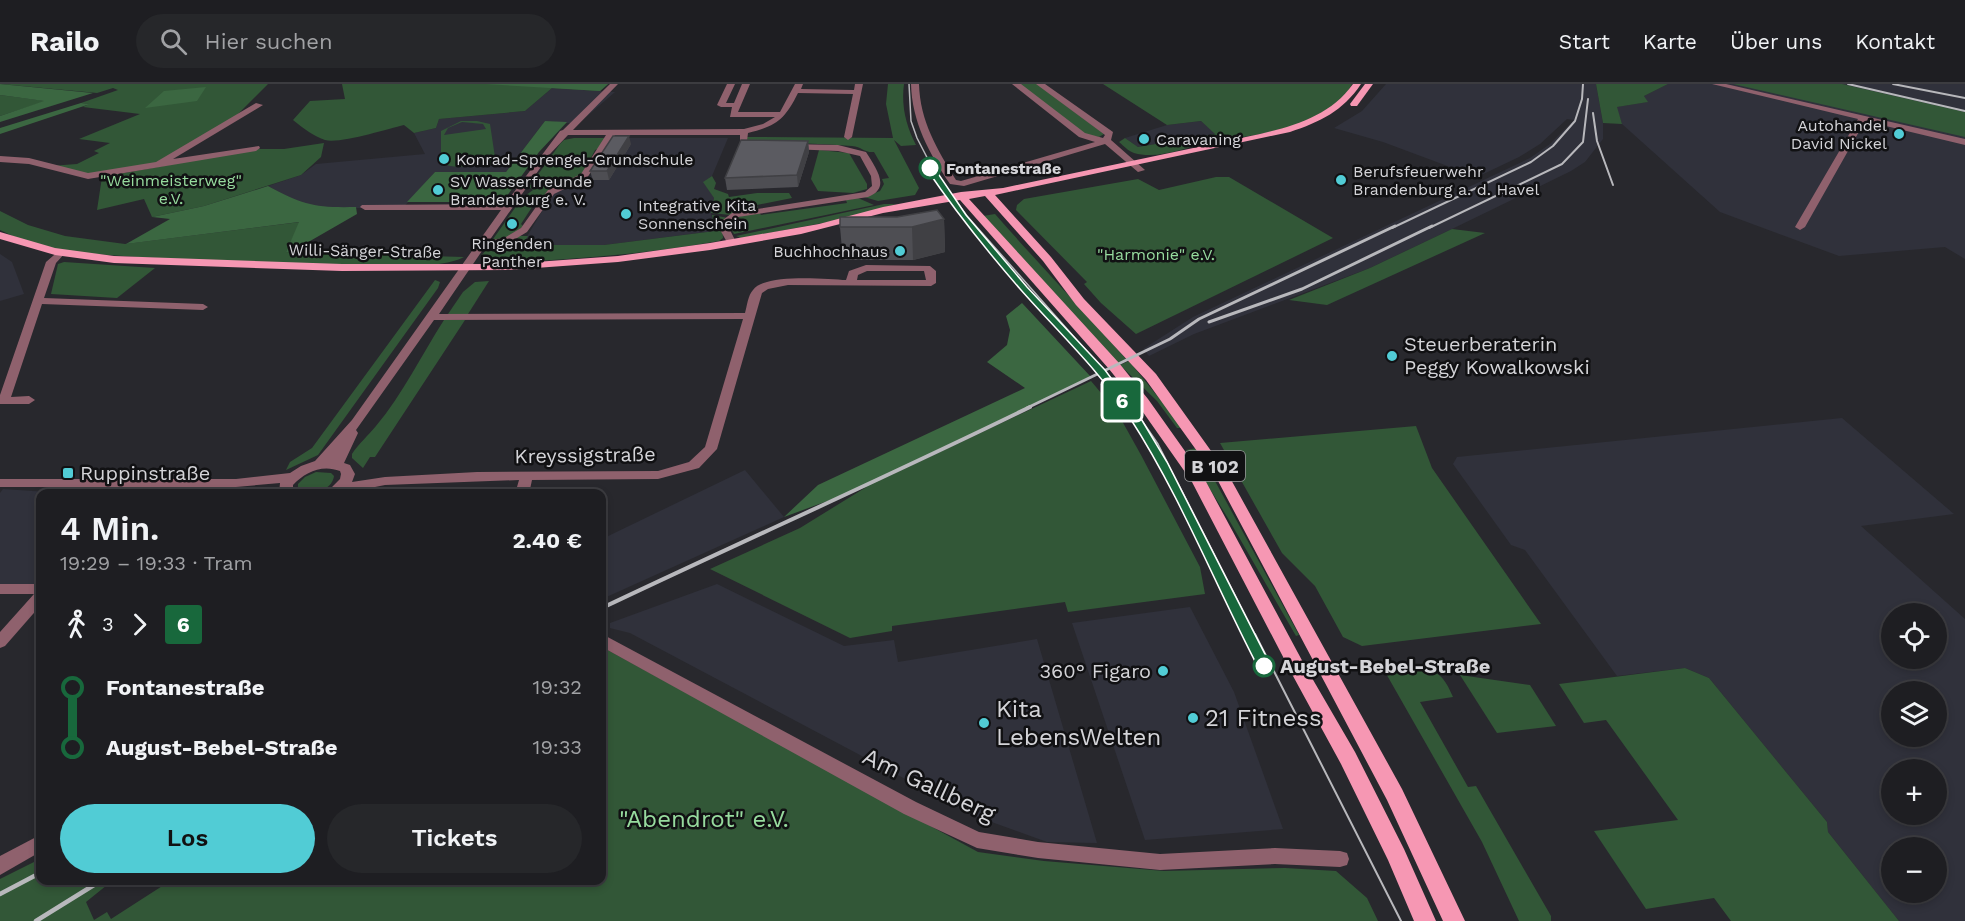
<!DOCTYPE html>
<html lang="de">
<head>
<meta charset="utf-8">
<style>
	:root { --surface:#1e1e22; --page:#26272a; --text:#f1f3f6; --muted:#a1a2a5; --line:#3c3c40; --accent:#51ccd5 }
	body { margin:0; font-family:"Work Sans",sans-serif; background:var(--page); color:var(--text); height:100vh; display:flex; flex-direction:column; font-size:22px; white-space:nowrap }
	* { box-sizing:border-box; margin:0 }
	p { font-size:20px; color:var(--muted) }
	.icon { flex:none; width:33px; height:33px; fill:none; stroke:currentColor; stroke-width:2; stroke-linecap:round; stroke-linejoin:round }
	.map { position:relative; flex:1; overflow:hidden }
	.details { position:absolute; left:36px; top:405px; width:570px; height:396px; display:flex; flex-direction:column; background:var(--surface); border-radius:12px; box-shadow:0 3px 9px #0003,0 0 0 2px var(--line) }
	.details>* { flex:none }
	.badge { padding:0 12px; border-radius:4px; font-size:21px; line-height:39px }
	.tools { position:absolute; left:1881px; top:519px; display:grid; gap:12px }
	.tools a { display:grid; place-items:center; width:66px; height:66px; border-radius:50%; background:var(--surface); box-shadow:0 3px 9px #0003,0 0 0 2px var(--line); font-size:30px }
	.map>.badge { position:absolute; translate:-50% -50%; box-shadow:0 0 0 3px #fff }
	.legs { display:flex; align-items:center; gap:9px; height:66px; padding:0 24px; font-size:20px }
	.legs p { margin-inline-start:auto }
	.summary { display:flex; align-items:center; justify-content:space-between; height:102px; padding:0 24px }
	h1 { font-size:33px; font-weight:600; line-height:45px }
	.primary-button { display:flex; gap:12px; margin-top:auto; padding:12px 24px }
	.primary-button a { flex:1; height:69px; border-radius:36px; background:var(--accent); color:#111; font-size:24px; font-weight:600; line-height:69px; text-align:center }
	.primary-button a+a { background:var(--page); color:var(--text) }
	ul { padding:0 24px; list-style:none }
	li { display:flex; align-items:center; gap:21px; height:60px; font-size:22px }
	li i { display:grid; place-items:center; width:9px; height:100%; margin:0 8px; background:currentColor }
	li i::after { content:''; width:15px; height:15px; margin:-8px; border:4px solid; border-radius:50%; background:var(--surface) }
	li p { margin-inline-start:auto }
	li:first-child i { background:linear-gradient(#0000 50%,currentColor 0) }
	li:last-child i { background:linear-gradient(currentColor 50%,#0000 0) }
	header { display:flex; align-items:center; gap:36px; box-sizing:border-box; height:84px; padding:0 30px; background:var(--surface); border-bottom:2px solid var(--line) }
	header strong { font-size:28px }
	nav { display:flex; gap:33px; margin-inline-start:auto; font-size:21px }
	.search { width:420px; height:54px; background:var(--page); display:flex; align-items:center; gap:15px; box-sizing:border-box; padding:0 21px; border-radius:33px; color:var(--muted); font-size:22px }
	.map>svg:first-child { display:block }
	.built { fill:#30313b; fill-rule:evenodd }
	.green { fill:#325737; fill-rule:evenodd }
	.forest { fill:#3b6741 }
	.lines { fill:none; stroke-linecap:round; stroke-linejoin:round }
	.minor { fill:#8f616d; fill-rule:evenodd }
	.major { fill:#f697b3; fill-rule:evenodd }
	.tram-far1 { stroke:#b8b8bc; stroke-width:1.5 }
	.tram { stroke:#b8b8bc; stroke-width:2 }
	.rail-far3 { stroke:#b8b8bc; stroke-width:2 }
	.rail-far2 { stroke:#b8b8bc; stroke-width:3 }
	.rail-far1 { stroke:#b8b8bc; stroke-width:4 }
	.rail { stroke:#b8b8bc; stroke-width:4.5 }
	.wall { fill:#4e4e53 }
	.shaded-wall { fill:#404044 }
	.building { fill:#5b5b61; stroke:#404044; stroke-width:1.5 }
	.line-1 { fill:#18683c; stroke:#fff; stroke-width:1.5 }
	.poi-dot { fill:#51ccd5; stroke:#111113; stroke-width:2 }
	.stop-1-dot { fill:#fff; stroke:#18683c; stroke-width:3 }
	.labels { text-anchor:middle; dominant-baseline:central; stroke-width:5; stroke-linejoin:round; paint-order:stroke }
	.far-poi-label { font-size:16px; fill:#d4d4d8; stroke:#111113; text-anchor:start }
	.far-stop-label { font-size:16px; font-weight:bold; fill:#d4d4d8; stroke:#111113; text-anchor:start }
	.far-park-label { font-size:16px; fill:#97db9e; stroke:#111113 }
	.far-street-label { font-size:16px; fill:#d4d4d8; stroke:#111113 }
	.shield { fill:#111113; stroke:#9a9a9d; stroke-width:1.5 }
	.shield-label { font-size:18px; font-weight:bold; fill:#d4d4d8 }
	.poi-label { font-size:20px; fill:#d4d4d8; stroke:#111113; text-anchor:start }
	.street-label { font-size:20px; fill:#d4d4d8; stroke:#111113 }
	.stop-label { font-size:20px; font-weight:bold; fill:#d4d4d8; stroke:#111113; text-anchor:start }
	.near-poi-label { font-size:24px; fill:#d4d4d8; stroke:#111113; text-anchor:start }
	.near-street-label { font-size:24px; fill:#d4d4d8; stroke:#111113 }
	.near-park-label { font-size:24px; fill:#97db9e; stroke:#111113 }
</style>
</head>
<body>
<header>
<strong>Railo</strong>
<div class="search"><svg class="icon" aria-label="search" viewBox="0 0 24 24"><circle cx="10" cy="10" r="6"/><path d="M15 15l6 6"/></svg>Hier suchen</div>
<nav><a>Start</a><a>Karte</a><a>Über uns</a><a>Kontakt</a></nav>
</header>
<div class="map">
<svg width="1965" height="837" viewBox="0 0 1965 837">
	<rect width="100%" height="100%" fill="#28282d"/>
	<g class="built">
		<polygon points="1386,0 1596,0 1603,39 1603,55 1585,78 1571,87 1452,145 1370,184 1194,250 1149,272 1143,265 1193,233 1530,74 1550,60 1574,36 1567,35 1540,60 1519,73 1477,93 1383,58 1334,44 1362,27"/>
		<polygon points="1668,0 1965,0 1965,175 1945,163 1839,172 1720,128 1622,40 1616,23 1647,18 1644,12"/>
		<polygon points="552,4 615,8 578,40 545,37 506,88 435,88 403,124 320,124 297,118 268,102 301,91 316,80 425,70 414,49 436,44 439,35 525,27"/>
		<polygon points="1201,37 1216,50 1138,63 1125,54 1167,41"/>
		<polygon points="614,54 728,54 712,92 704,98 714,114 711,129 715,147 604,161 522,161 554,107 587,98"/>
		<polygon points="0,170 12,178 24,210 0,217"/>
		<path d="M1842,334L1954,430L1861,442L1965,535V837H1899L1828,748L1827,738L1709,594L1685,584L1617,592L1525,466L1511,461L1453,380L1457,373ZM1892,530H1936V574H1892ZM1892,608H1936V652H1892ZM1892,686H1936V730H1892ZM1892,764H1936V808H1892Z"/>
		<polygon points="745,386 784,433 602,515 602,455"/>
		<polygon points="94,404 131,404 125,409 40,410 40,504 0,503 0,409 3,405 62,409"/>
		<polygon points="717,500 844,562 894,556 898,578 1037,555 1097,759 1047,758 975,732 630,549 610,544 610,539"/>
		<polygon points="1190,523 1234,608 1283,745 1145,756 1072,539"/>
	</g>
	<g class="green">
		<polygon points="0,0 268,0 233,35 161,76 151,81 88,90 50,82 77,80 99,69 94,67 110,59 79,55 140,30 83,23 89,20 81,19 118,6 113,4 97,9"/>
		<path d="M342,0H608L600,7L552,4L525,27L439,35L436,44L414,49L404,41C387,45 340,60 325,56C313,52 303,44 293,36L310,17L345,15Z"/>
		<path d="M888,0H904C901,22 906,42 916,61L901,62L894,56L919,104L915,111L878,117L864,113L880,107L884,100L882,95L889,94L874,68C865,69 862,63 852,62C819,60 786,58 753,58L747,56L746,53L893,54L886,20Z"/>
		<polygon points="1019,0 1037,0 1104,50 1099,53 1086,51"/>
		<path d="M1103,0H1352C1331,44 1253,51 1211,58C1187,63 1158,76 1134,69C1128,67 1124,62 1119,58L1125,54L1138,63L1215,50L1201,37L1167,41Z"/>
		<polygon points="1596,0 1668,0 1644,12 1648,18 1617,23 1622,40 1603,39"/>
		<polygon points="1733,0 1842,0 1965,28 1965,53"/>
		<polygon points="0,11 46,17 0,32"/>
		<path d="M461,37H477L490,40L496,80L490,81L488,75C475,82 454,87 441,78V47ZM462,38L483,40L486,45L444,51L448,44Z"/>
		<polygon points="574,54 606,54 600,64 595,66 583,90 546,109 541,115 536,117 521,140 523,142 514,151 491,158 522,114 533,106 529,103 560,60 564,56"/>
		<polygon points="324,59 321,73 301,91 204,122 152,133 144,115 97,126 102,93 258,65 284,65"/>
		<polygon points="819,66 849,69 867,100 867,105 853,109 818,107 811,95"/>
		<polygon points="712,92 716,99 714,105 728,110 729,113 757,109 789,109 792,114 757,121 758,124 731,131 711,129 714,114 703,98"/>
		<polygon points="1216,93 1229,93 1333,154 1136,250 1101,219 1084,200 1087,198 1016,126 1017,121 1024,115 1138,95 1159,106"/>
		<path d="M858,114L874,121L734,150L730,142C735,131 748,130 759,128L761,131L847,119L846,116Z"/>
		<polygon points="884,120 896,120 839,136 741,154 736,152"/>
		<path d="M0,127L28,141L65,152L125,160L300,138L286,168L464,173C437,189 326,180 288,179C238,177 188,176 138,173C109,171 80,170 51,164C33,160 16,154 0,146Z"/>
		<path d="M995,130C1038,179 1083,226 1126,275L1117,279L983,132Z"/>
		<path d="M712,131L728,134L722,138L723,154L719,157C647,170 576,175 503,179L506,174L487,173L482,171L488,163L512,160L520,155L516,154L519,152H528L523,161H604L715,147Z"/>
		<polygon points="1452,145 1485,149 1327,221 1289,216 1370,184"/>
		<polygon points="64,178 155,184 117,214 51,210 58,180"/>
		<polygon points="435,196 440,198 438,204 318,371 286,386 290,378 312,364"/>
		<polygon points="489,197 468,230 448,230 463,208 475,198"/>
		<path d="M444,236H465L375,373H370L363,384L352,374V370C359,359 368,352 376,342C403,310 422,270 444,236Z"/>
		<polygon points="1129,277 1183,344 1177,344 1157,317 1120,281"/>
		<polygon points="1091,297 1117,328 1141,371 1200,483 1205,510 1068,528 1065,518 892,542 892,547 850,554 710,485 800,444 868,402"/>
		<polygon points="1416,342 1432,384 1541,540 1362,562 1343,553 1315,502 1282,469 1220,359"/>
		<polygon points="1197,364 1299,551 1296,552 1229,436 1186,366"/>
		<path d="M316,388L331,389L334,392C332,407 310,413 298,406V400L305,393Z"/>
		<polygon points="602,563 978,768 1044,777 1164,787 1285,784 1336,787 1367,814 1378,837 0,837 0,795 40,775 40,796 112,797 86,818 94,836 107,828 111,835 170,797 602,796"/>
		<path d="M1398,583C1428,585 1440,581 1453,613L1420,618L1468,703L1476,702L1551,832V837H1519L1482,758L1384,586Z"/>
		<polygon points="1685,584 1709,594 1827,738 1828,748 1899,837 1731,837 1714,814 1646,825 1594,747 1678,736 1606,636 1584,639 1559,600"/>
		<polygon points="1460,591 1530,601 1556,642 1497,649"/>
	</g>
	<g class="forest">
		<polygon points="0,0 93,9 0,38 0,32 44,17 0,11"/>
		<polygon points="485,0 608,0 600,7"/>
		<polygon points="206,3 197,17 145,24 164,7"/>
		<polygon points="81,19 90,20 0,50 0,44"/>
		<polygon points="545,37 567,38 539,68 504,116 495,118 407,118 435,88 506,88"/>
		<path d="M268,102C303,121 316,124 356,123L357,130L291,168H286L299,138L126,160L170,135L152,133L204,122Z"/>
		<polygon points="1022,219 1091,293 868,402 784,433 818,401 1025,304 987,278 1007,261 1010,246 1006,232"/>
	</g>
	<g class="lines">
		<g class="minor">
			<path d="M610,0H618L573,46L744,45L763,40L775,33H730L732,23H721L717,21L727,0H735L726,19H734L742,0H750L738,28H780L795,0H803L801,5L854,6L855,0H863L852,53L848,56L844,53L853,10L798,9C785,35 777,42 748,49L747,57L759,61L755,64L740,61V51H615L587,94L554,110L527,148L512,157L484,164L439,230L745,229C747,222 748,211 753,206C765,189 827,195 846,196L849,187L866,181L930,182L936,187V199L931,202L788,201L768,205L762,209L717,365L699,384L658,395L532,396L529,410H515L519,396L385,401L340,410H325L340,395L341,390L340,387C322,380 305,388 293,401V410H279L280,399L236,403H0V395H236L290,389L301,382L315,377L352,336L501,126H365L360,123L362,121L505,120L560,47L563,46ZM568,51H606L581,90L548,106L521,144L506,153L489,157L550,70ZM867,187H924L926,196H857L858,191ZM743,235L705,363L689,378L658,387L477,388L385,393L352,398L355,390L350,381L344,379L358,349L356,346L434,236Z"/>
			<path d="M911,0H919C920,37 937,65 956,96L961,97L1095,58L1079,53L1012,0H1021L1085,49L1103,54L1105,51L1036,0H1045L1113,48L1111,56L1145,86L1138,88L1105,60L964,102L950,100C929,69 912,38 911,0Z"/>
			<polygon points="1712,0 1726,0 1965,55 1965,61 1865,37 1805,143 1800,146 1795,143 1858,35"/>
			<polygon points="256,19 263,21 173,75 259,62 260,64 256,67 88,95 29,80 0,78 0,72 29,74 88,89 156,78"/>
			<path d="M787,60L838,61L866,68C875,83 892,104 868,113L738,133L730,139L729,144L736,158L728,160L719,144L723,136L732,129L865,108L872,102L871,92L860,72L838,67L790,65L787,64Z"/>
			<polygon points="61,165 66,168 56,179 44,214 203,220 208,223 203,226 42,220 11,313 29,312 35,316 29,320 0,320 0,311 46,178"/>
			<polygon points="0,500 40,500 40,522 5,562 0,564 0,548 34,510 0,510"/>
			<polygon points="602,550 916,718 979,748 1038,758 1160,770 1275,764 1340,767 1347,769 1349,775 1347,781 1340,783 1275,780 1160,786 1038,774 977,764 904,730 602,563"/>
			<polygon points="40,751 40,768 0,791 0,772"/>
		</g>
		<g class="major">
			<path d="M1353,0H1361C1343,27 1320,38 1290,48L995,111L1051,173L1084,215L1156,290L1229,392L1402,705L1465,837H1443L1387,716L1217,395L1146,296L1076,221L1043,177L985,112L969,115L1119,279L1148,315L1204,394L1305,582L1355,668L1404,765L1436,837H1414L1388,776L1341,680L1293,592L1192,398L1138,321L1109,285L960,116L883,129L801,150L710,166L618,178L508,186L342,187L114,179L55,171L0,155V148L55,164L114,172L342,180H508L618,172L710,159L819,140L883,123L961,108L1003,104L1260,50C1295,42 1331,31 1353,0Z"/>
			<polygon points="1365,0 1373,0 1357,22 1351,22 1350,20"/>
		</g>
		<polyline class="tram-far1" points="909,0 911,37 917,54 934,87 967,132 1121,306 1158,360 1256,552"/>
		<polyline class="tram" points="1255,550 1401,837"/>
		<g class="rail-far3">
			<polyline points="1848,0 1965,27"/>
			<polyline points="1893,0 1965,14"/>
			<polyline points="1593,29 1597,57 1613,101"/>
			<polyline points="1392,144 1531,78 1553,62 1575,37 1582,15 1583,0"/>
			<polyline points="1429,144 1562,80 1583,58 1588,15"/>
		</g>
		<g class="rail-far2">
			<polyline points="1209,238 1302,205 1432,142"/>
			<polyline points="1027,324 1170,255 1199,235 1395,142"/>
		</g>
		<path class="rail-far1" d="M602,524C745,456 889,392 1030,323"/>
		<g class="rail">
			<polyline points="0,810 40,789"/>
			<polyline points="36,837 102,796"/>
		</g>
	</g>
	<g class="wall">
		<polygon points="808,57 809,68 798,103 727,106 725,94"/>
		<polygon points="631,60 609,96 593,96 590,87"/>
		<polygon points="944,135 945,168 913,176 843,176 840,143"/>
	</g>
	<g class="shaded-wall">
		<polygon points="629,52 631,60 609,96 607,87"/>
		<polygon points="808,57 809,68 798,103 797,91"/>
		<polygon points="944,135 945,168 913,176 912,143"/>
	</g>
	<g class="building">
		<polygon points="613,52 629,52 607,87 590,87"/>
		<polygon points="741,56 808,57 797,91 725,94"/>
		<polygon points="937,126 944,135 912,143 840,143 840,133 897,133"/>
	</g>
	<path class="line-1" d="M927,82H933L966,131L1027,203L1105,286L1140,333L1167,378L1271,582L1269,585H1259C1216,503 1181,413 1130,334C1100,287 1058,248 1021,206C987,167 955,127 926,84Z"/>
	<g class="poi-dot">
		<circle cx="1899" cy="50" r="6"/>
		<circle cx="1144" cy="55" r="6"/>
		<circle cx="444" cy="75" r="6"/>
		<circle cx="1341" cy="96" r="6"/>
		<circle cx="438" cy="106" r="6"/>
		<circle cx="626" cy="130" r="6"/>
		<circle cx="512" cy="140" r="6"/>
		<circle cx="900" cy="167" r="6"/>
		<circle cx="1392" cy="272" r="6"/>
		<rect x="62" y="383" width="12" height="12" rx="3"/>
		<circle cx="1163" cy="587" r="6"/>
		<circle cx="1193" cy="634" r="6"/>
		<circle cx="984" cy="639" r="6"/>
	</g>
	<g class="stop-1-dot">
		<circle cx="930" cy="84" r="10"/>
		<circle cx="1264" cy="582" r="10"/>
	</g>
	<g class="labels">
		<g class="far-poi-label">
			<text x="1887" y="41" text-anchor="end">Autohandel<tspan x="1887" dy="18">David Nickel</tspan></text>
			<text x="1156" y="55">Caravaning</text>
			<text x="456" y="75">Konrad-Sprengel-Grundschule</text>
			<text x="1353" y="87">Berufsfeuerwehr<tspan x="1353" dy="18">Brandenburg a. d. Havel</tspan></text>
			<text x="450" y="97">SV Wasserfreunde<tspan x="450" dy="18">Brandenburg e. V.</tspan></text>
			<text x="638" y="121">Integrative Kita<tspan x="638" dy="18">Sonnenschein</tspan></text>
			<text x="512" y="159" text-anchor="middle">Ringenden<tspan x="512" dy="18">Panther</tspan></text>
			<text x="888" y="167" text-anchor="end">Buchhochhaus</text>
		</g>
		<g class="far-stop-label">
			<text x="946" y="84">Fontanestraße</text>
		</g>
		<g class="far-park-label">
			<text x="171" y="96">"Weinmeisterweg"<tspan x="171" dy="18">e.V.</tspan></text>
			<text x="1156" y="170">"Harmonie" e.V.</text>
		</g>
		<g class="far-street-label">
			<text transform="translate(365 167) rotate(1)">Willi-Sänger-Straße</text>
		</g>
		<rect class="shield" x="1185" y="367" width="60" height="30" rx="4.5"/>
		<g class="shield-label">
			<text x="1215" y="382">B 102</text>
		</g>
		<g class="poi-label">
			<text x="1404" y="260">Steuerberaterin<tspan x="1404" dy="23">Peggy Kowalkowski</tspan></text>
			<text x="80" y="389">Ruppinstraße</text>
			<text x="1151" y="587" text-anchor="end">360° Figaro</text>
		</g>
		<g class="street-label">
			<text transform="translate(585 371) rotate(-1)">Kreyssigstraße</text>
		</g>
		<g class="stop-label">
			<text x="1280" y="582">August-Bebel-Straße</text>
		</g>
		<g class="near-poi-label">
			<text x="996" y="625">Kita<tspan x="996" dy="28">LebensWelten</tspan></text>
			<text x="1205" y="634">21 Fitness</text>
		</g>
		<g class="near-street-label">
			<text transform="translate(929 701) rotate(25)">Am Gallberg</text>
		</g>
		<g class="near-park-label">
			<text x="704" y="735">"Abendrot" e.V.</text>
		</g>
	</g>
</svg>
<div class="tools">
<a><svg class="icon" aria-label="locate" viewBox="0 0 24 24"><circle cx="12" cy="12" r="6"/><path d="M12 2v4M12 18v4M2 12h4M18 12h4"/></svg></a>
<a><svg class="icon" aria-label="layers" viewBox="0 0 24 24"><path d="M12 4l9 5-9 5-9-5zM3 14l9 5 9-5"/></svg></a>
<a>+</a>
<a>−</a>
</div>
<b class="badge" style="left:1122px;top:316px;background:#18683c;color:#fff">6</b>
<section class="details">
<div class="summary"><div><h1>4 Min.</h1><p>19:29 – 19:33 · Tram</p></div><b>2.40 €</b></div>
<div class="legs"><svg class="icon" aria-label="walk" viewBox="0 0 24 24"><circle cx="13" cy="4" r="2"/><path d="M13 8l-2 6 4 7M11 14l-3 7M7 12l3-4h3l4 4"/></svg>3<svg class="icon" aria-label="forward" viewBox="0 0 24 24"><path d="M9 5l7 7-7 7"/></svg><b class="badge" style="background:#18683c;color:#fff">6</b></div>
<ul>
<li><i style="color:#18683c"></i><b>Fontanestraße</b><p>19:32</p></li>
<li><i style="color:#18683c"></i><b>August-Bebel-Straße</b><p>19:33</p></li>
</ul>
<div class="primary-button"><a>Los</a><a>Tickets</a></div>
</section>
</div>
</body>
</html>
